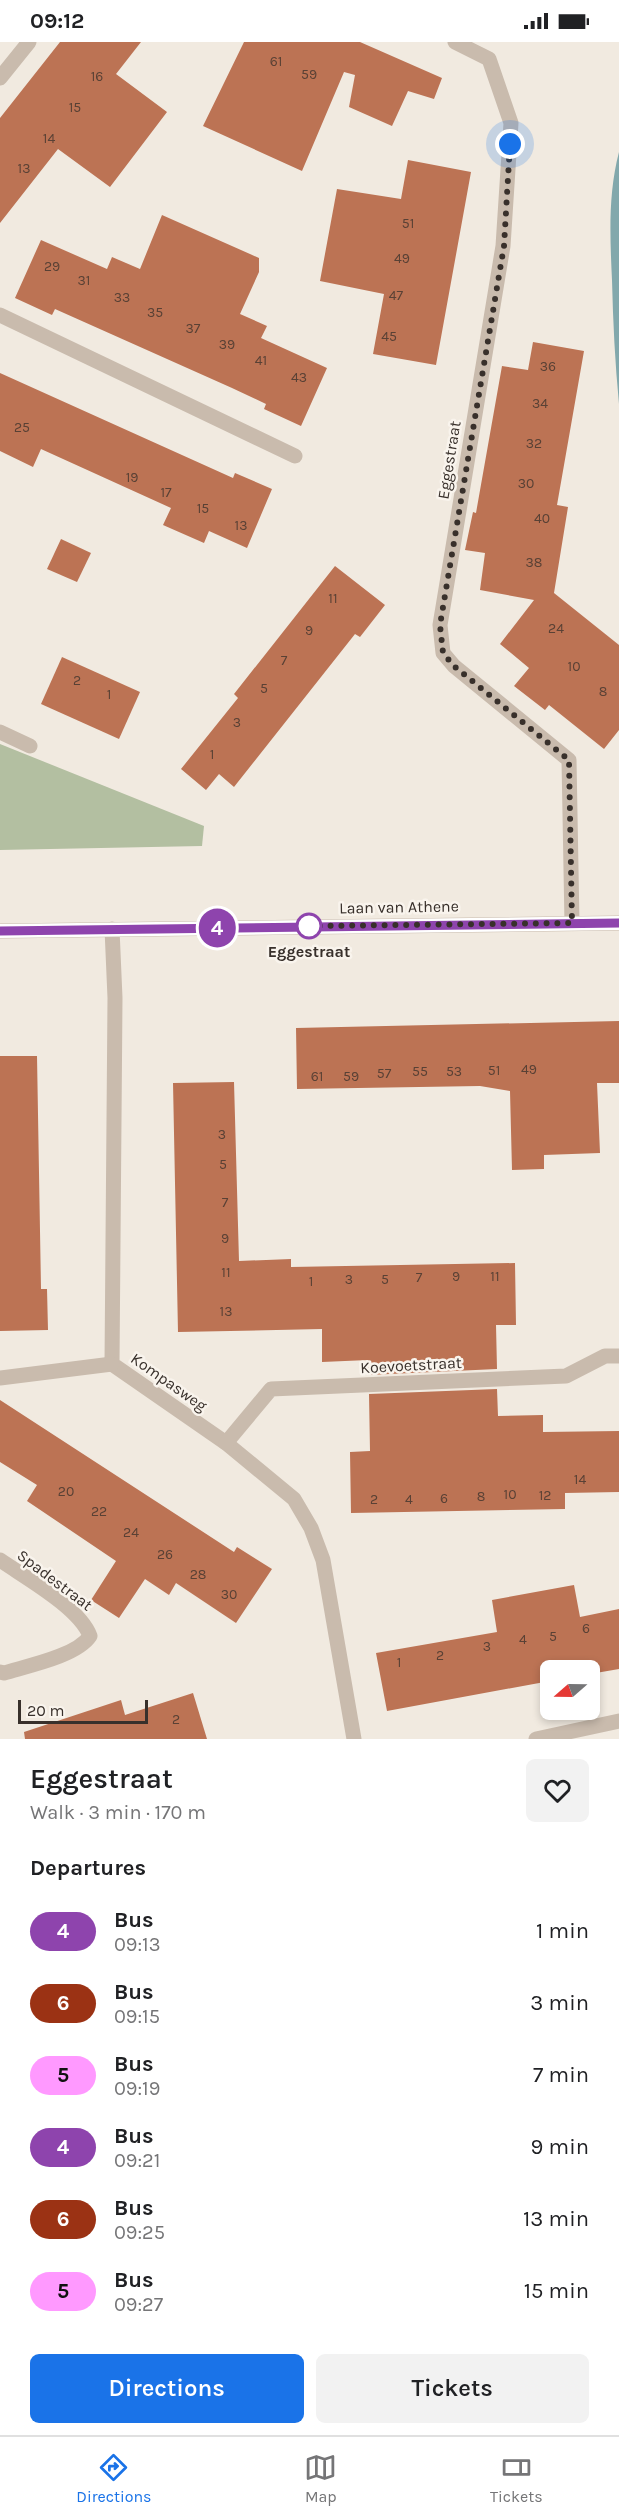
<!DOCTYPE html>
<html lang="en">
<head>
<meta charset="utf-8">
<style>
	:root { --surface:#fff; --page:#f2f2f2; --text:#202124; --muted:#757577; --line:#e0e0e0; --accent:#1a73e8 }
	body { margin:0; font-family:Karla,sans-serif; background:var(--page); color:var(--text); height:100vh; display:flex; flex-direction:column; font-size:22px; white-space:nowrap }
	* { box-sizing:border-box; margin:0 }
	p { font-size:20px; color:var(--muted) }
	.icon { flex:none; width:33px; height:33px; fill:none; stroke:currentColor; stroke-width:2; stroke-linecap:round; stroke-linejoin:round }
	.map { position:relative; height:1697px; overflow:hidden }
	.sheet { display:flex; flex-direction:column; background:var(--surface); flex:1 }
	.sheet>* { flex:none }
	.badge { padding:0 12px; border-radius:20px; font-size:21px; line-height:39px }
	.needle { width:39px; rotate:250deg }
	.tools { position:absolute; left:540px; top:1618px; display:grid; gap:12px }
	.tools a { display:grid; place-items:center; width:60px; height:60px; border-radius:9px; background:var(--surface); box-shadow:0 3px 9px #0003; font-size:30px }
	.scale { position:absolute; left:18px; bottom:15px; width:130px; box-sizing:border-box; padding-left:6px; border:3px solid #38302b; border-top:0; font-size:16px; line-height:21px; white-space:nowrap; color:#38302b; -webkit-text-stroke:4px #f9f4ed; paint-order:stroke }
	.you { position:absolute; width:30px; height:30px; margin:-15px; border:4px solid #fff; border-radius:50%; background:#1a73e8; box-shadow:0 0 0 9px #1a73e833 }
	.map>.badge { position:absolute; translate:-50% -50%; box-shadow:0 0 0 3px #fff }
	h2 { padding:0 30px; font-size:22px; line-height:54px }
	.round { display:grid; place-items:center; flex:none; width:63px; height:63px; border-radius:9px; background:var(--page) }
	.headline { display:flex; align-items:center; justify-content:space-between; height:102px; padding:0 30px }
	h1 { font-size:28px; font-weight:600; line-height:45px }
	.cta { display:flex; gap:12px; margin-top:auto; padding:12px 30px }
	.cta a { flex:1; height:69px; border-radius:9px; background:var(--accent); color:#fff; font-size:24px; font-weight:600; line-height:69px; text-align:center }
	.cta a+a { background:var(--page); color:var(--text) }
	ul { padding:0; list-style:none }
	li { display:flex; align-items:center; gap:18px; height:72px; padding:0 30px }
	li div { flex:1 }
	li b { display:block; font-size:22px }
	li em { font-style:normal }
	li .badge { min-width:66px; font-weight:700; text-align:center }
	.status { display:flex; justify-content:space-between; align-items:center; height:42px; padding:0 30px; background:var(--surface); direction:ltr }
	.status svg { height:16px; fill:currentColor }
	.dock { display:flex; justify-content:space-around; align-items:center; height:84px; border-top:2px solid var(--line); background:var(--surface); font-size:16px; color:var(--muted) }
	.dock a { display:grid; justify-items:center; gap:3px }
	.dock .on { color:var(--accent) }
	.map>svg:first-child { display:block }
	.green { fill:#b3bfa1 }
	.water { fill:#82a8ac }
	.building { fill:#bc7354 }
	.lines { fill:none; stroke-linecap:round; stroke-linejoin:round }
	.pedestrian { stroke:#c9bbad; stroke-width:15 }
	.minor { stroke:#c9bbad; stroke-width:15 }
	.tertiary { stroke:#c9bbad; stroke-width:15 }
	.line-casing { stroke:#fff; stroke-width:14 }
	.line { stroke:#8e44ad; stroke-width:9 }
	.walk { stroke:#38302b; stroke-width:6; stroke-dasharray:0 10.8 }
	.stop-dot { fill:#fff; stroke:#8e44ad; stroke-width:3 }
	.labels { text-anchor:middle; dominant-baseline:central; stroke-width:5; stroke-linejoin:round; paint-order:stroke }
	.number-label { font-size:14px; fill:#594135 }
	.street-label { font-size:16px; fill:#38302b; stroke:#f9f4ed }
	.stop-label { font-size:16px; font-weight:bold; fill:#38302b; stroke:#f9f4ed }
</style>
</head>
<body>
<div class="status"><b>09:12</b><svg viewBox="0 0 49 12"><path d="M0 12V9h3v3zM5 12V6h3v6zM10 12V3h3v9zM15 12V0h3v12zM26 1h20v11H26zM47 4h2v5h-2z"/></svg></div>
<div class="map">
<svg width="619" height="1697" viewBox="0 0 619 1697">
	<rect width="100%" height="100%" fill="#f1eae0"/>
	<polygon class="green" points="0,702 204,784 202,804 0,808"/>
	<path class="water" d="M619,110V362C615,321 613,280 612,238C610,195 608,152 619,110Z"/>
	<g class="building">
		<polygon points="60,0 141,0 116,32 167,70 110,145 58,107 0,181 0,76"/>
		<polygon points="244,0 360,0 442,36 434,57 408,49 392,84 349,65 355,33 344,30 302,129 203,84"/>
		<polygon points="408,118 471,130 436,323 373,312 384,252 320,239 337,147 401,157"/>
		<polygon points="162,173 259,216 259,230 240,272 267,284 261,296 327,326 301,384 264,367 266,362 232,346 55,267 52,273 15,256 41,198 107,227 112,215 140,227"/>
		<polygon points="533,300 584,309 557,463 568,465 554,551 619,603 619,688 604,707 549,663 545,668 514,644 529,626 500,602 534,558 480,548 485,511 465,508 473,470 476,471 502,324 528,328"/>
		<polygon points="0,331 233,436 235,431 272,447 247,506 209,489 204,501 163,483 171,466 41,407 33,425 0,409"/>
		<polygon points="61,497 91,511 77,540 47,527"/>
		<polygon points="335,524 385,563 360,595 355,592 234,745 219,732 206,748 181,727 238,656 234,652"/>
		<polygon points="62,615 140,650 119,697 41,662"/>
		<polygon points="619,979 619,1041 597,1041 600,1111 544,1113 544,1127 512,1128 510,1049 480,1044 297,1047 296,986"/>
		<polygon points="0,1014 37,1014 41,1247 47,1247 48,1288 0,1289"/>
		<polygon points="234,1040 239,1219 291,1217 291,1225 515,1221 516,1283 496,1283 497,1327 368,1333 368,1318 322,1320 322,1287 178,1290 173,1041"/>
		<polygon points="497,1347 498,1374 543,1373 543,1390 619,1389 619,1450 565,1451 565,1467 351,1471 350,1410 370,1409 369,1352"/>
		<polygon points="0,1358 234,1510 237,1505 272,1527 236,1581 176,1541 169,1553 145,1537 119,1576 91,1558 116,1519 27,1459 37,1443 0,1420"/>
		<polygon points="574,1543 580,1575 619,1567 619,1627 590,1632 590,1629 550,1629 550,1639 387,1669 376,1611 497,1590 492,1558"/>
		<polygon points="193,1651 207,1697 25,1697 24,1690 121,1658 125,1673"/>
	</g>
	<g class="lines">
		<g class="pedestrian">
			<polyline points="0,273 295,414"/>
			<polyline points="536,1697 619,1679"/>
		</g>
		<g class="minor">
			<polyline points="455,0 489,17 511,81 503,204 440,583 443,611 454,624 569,718 572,881"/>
			<polyline points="0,36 29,0"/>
			<polyline points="0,690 30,704"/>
			<polyline points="112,887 115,956 112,1322 226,1401 294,1457 311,1486 323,1518 354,1697"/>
			<polyline points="0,1336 112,1322"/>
			<polyline points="226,1401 271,1347 566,1334 605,1314 619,1314"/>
			<path d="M0,1518C26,1536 80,1566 90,1594C77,1614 27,1624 4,1631L0,1630"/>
		</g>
		<polyline class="tertiary" points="0,889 619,881"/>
	</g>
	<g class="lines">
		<g class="line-casing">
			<polyline id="line" points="0,889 619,881"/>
		</g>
		<use href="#line" class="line"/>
		<polyline class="walk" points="309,884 572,881 569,718 454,624 443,611 440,583 504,204 510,102"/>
	</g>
	<circle class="stop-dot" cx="309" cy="884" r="12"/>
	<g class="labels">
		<g class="number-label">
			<text x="276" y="19">61</text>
			<text x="309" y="32">59</text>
			<text x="97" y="34">16</text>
			<text x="75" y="65">15</text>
			<text x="49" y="96">14</text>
			<text x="24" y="126">13</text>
			<text x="408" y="181">51</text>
			<text x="402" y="216">49</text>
			<text x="52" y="224">29</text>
			<text x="84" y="238">31</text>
			<text x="396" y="253">47</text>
			<text x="122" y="255">33</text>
			<text x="155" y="270">35</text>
			<text x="193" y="286">37</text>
			<text x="389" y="294">45</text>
			<text x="227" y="302">39</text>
			<text x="261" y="318">41</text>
			<text x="548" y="324">36</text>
			<text x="299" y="335">43</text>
			<text x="540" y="361">34</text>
			<text x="22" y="385">25</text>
			<text x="534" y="401">32</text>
			<text x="132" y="435">19</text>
			<text x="526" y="441">30</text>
			<text x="166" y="450">17</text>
			<text x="203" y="466">15</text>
			<text x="542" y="476">40</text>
			<text x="241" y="483">13</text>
			<text x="534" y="520">38</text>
			<text x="333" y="556">11</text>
			<text x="556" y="586">24</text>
			<text x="309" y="588">9</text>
			<text x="284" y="618">7</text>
			<text x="574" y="624">10</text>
			<text x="77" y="638">2</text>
			<text x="264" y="646">5</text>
			<text x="603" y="649">8</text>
			<text x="109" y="652">1</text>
			<text x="237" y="680">3</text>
			<text x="212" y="712">1</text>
			<text x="529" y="1027">49</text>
			<text x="494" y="1028">51</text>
			<text x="420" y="1029">55</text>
			<text x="454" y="1029">53</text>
			<text x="384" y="1031">57</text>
			<text x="317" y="1034">61</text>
			<text x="351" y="1034">59</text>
			<text x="222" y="1092">3</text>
			<text x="223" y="1122">5</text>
			<text x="225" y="1160">7</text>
			<text x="225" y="1196">9</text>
			<text x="226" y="1230">11</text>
			<text x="456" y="1234">9</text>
			<text x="495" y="1234">11</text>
			<text x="419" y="1235">7</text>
			<text x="349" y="1237">3</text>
			<text x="385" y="1237">5</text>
			<text x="311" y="1239">1</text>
			<text x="226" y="1269">13</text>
			<text x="580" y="1437">14</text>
			<text x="66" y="1449">20</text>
			<text x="510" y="1452">10</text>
			<text x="545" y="1453">12</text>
			<text x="481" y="1454">8</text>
			<text x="444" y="1456">6</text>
			<text x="374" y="1457">2</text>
			<text x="409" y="1457">4</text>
			<text x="99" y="1469">22</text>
			<text x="131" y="1490">24</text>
			<text x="165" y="1512">26</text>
			<text x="198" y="1532">28</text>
			<text x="229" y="1552">30</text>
			<text x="586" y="1586">6</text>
			<text x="553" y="1594">5</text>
			<text x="523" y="1597">4</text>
			<text x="487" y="1604">3</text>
			<text x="440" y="1613">2</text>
			<text x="399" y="1620">1</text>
			<text x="176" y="1677">2</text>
		</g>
		<g class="street-label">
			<text transform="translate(449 418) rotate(-81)">Eggestraat</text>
			<text transform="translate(399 865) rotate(-1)">Laan van Athene</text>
			<text transform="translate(411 1323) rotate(-3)">Koevoetstraat</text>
			<text transform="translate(169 1340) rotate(35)">Kompasweg</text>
			<text transform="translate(55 1538) rotate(37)">Spadestraat</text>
		</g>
		<g class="stop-label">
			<text x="309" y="909">Eggestraat</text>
		</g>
	</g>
</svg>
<div class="tools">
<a><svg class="needle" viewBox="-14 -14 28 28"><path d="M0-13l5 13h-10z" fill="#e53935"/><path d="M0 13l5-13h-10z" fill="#757577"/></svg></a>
</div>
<div class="scale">20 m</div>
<div class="you" style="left:510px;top:102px"></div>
<b class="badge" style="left:217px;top:886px;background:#8e44ad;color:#fff">4</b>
</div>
<section class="sheet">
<div class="headline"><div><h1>Eggestraat</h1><p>Walk · 3 min · 170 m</p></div><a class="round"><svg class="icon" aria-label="heart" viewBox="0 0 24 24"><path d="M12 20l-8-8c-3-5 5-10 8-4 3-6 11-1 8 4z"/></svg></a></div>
<h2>Departures</h2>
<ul>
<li><span class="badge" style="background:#8e44ad;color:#fff">4</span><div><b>Bus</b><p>09:13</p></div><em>1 min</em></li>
<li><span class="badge" style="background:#9b3214;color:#fff">6</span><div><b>Bus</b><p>09:15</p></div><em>3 min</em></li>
<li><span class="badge" style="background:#f9f;color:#111">5</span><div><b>Bus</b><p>09:19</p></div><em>7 min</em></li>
<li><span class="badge" style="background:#8e44ad;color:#fff">4</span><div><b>Bus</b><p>09:21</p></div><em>9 min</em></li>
<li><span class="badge" style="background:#9b3214;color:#fff">6</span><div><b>Bus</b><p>09:25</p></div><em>13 min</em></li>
<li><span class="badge" style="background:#f9f;color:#111">5</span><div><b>Bus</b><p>09:27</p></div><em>15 min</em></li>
</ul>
<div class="cta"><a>Directions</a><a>Tickets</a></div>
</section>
<nav class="dock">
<a class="on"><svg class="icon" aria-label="directions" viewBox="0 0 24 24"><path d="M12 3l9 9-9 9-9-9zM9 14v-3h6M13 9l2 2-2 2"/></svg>Directions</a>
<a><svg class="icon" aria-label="map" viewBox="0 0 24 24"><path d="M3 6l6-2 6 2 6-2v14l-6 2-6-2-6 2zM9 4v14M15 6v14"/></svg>Map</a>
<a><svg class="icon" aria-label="tickets" viewBox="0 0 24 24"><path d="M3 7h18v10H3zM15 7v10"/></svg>Tickets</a>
</nav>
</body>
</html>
